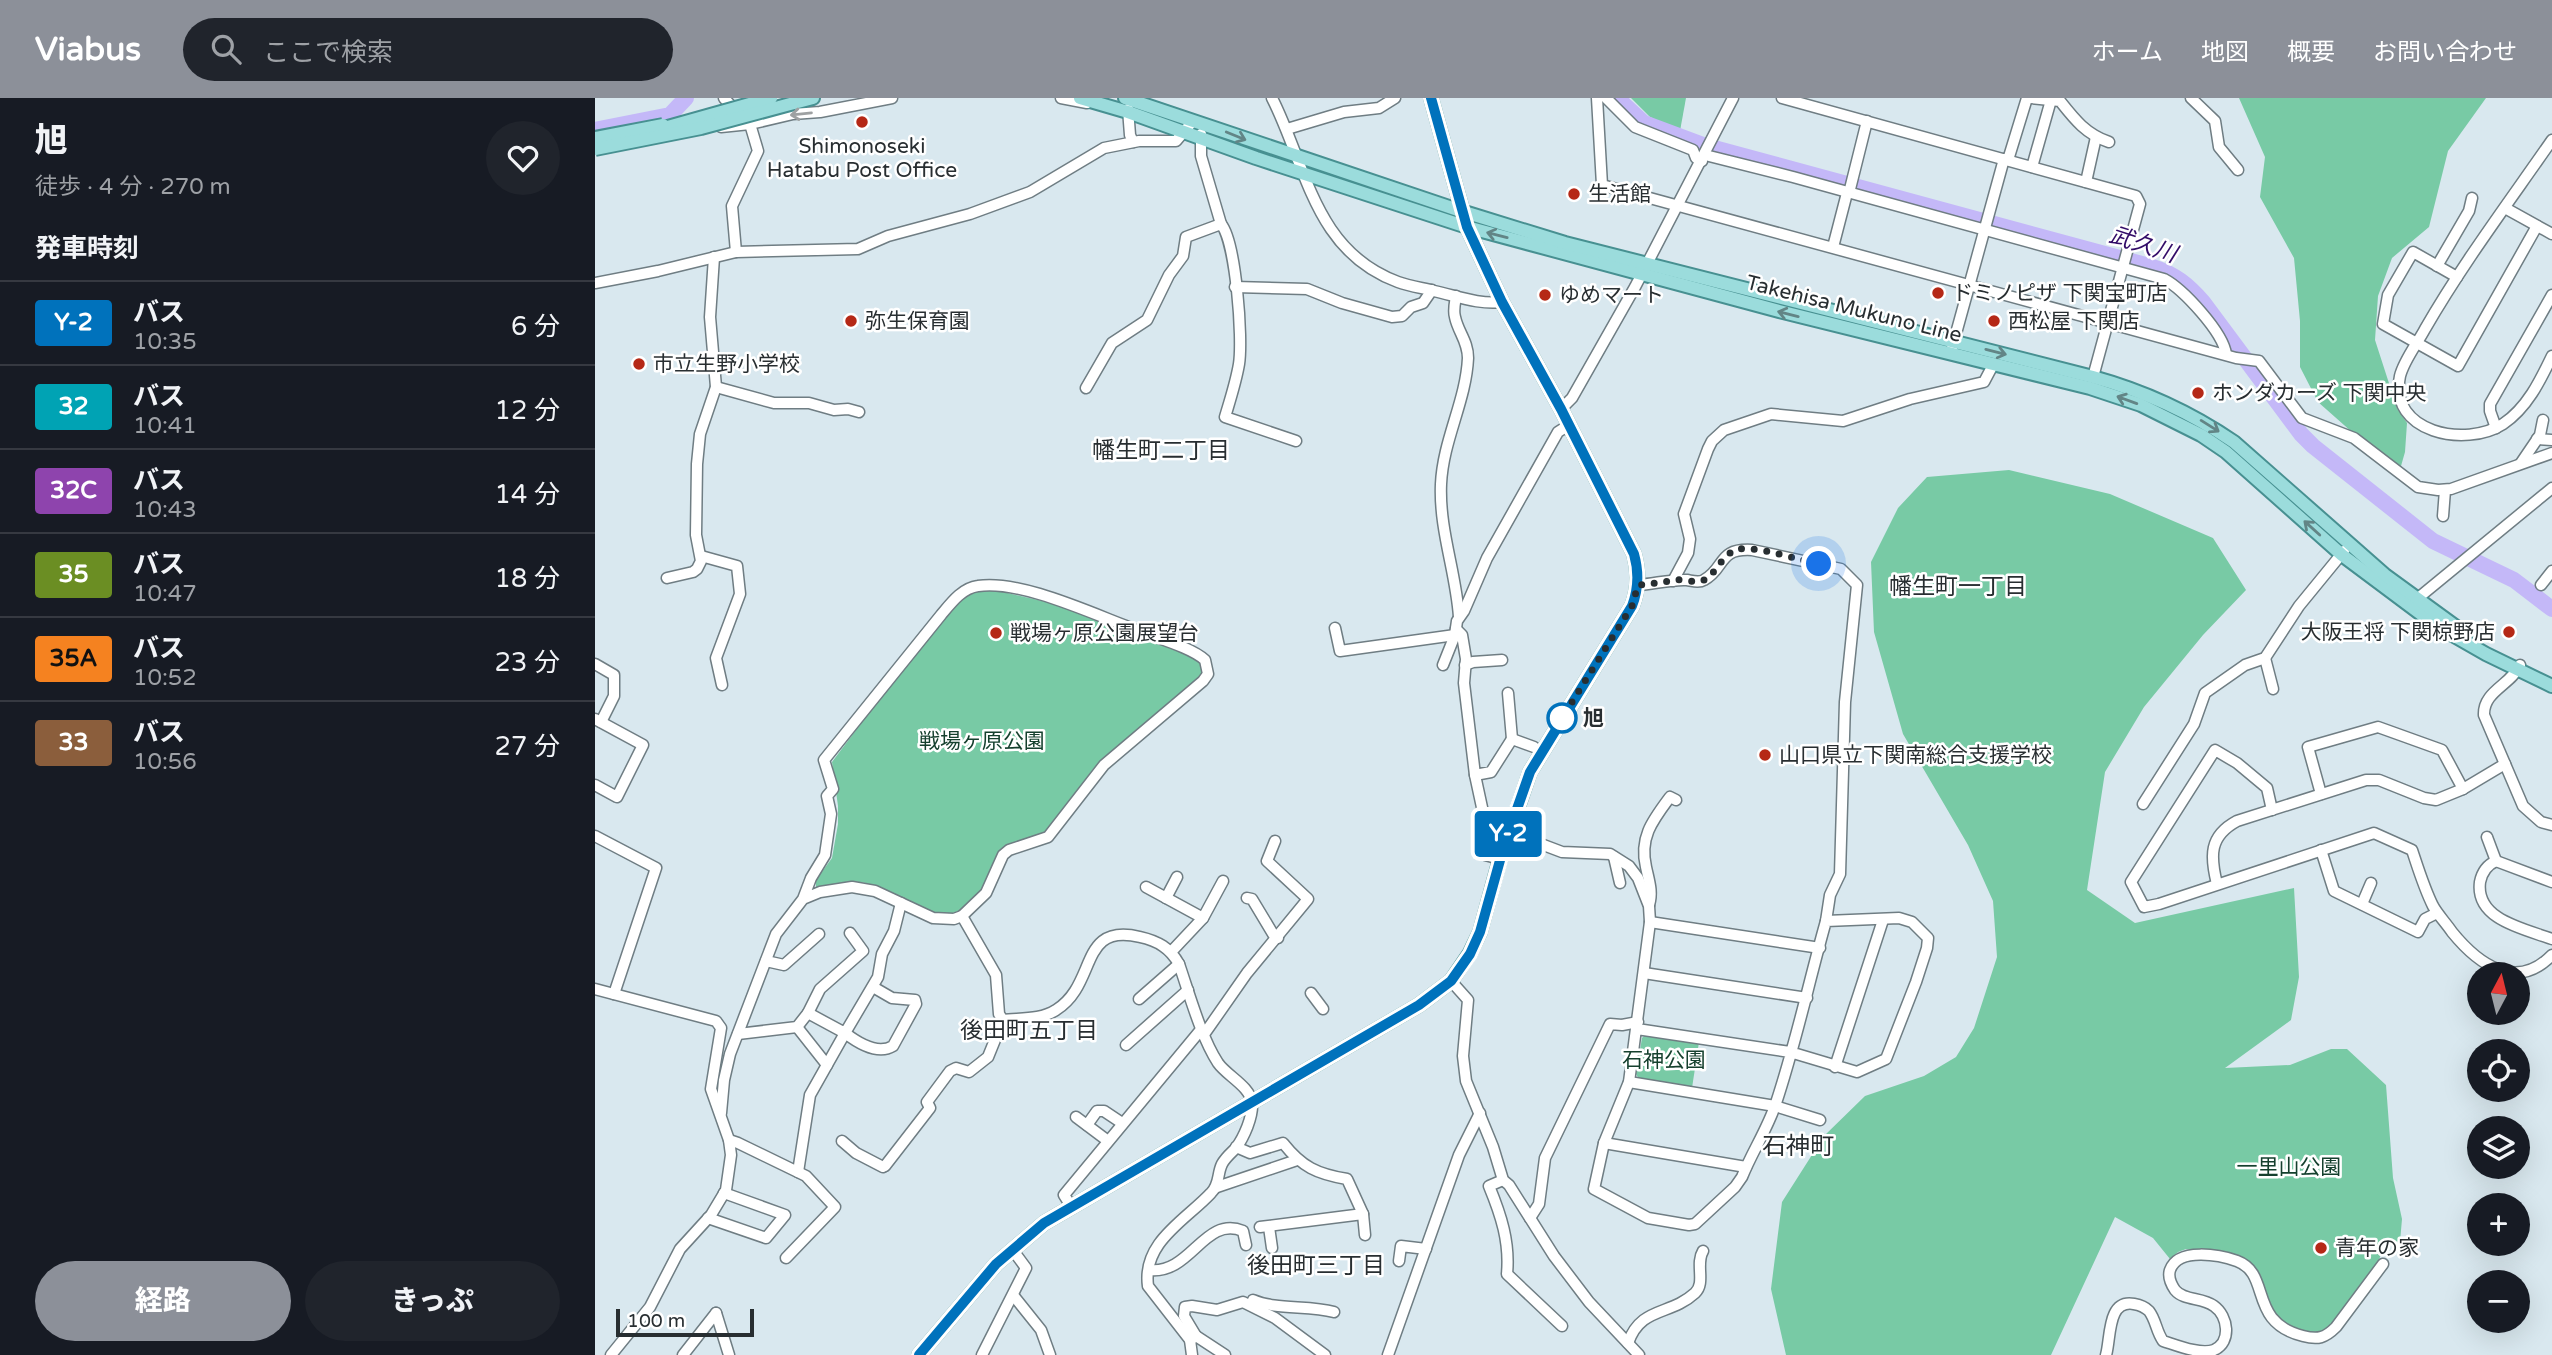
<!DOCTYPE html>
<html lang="ja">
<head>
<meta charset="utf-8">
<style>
	:root { --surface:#171b24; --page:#20242c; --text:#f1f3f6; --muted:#9ea1a6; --line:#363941; --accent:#8c9099 }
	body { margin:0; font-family:"Varela Round","Noto Sans JP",sans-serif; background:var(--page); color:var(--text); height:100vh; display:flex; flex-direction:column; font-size:26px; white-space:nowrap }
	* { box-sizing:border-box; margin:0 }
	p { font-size:23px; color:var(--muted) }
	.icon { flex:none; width:38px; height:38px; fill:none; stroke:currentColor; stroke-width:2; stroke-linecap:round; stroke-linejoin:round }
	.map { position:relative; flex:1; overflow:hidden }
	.details { display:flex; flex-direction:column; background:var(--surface); width:595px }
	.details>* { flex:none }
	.badge { padding:0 14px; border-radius:5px; font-size:24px; line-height:46px }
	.needle { width:46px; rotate:7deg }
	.controls { position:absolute; left:1872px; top:864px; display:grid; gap:14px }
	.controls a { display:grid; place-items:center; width:63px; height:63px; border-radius:50%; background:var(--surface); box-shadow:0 7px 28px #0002; font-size:35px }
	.scale { position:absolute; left:21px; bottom:18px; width:138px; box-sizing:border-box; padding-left:7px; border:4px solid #282e31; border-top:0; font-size:19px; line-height:24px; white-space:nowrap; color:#282e31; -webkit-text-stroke:5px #fff; paint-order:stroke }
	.you { position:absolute; width:35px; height:35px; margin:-18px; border:5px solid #fff; border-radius:50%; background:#1a73e8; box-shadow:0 0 0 10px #1a73e833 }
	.map>.badge { position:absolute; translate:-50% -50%; box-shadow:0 0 0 4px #fff }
	h2 { padding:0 35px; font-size:26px; line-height:63px }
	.round { display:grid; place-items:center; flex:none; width:74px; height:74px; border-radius:37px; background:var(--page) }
	.summary { display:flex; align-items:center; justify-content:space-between; height:119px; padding:0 35px }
	h1 { font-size:33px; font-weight:800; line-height:52px }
	.button { display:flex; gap:14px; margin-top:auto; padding:14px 35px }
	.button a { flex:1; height:80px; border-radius:42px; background:var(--accent); color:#fff; font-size:28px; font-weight:800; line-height:80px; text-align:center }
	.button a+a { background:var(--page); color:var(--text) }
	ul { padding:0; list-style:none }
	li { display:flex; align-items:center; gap:21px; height:84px; padding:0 35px; border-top:2px solid var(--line) }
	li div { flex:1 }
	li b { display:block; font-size:26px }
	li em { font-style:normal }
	li .badge { min-width:77px; font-weight:700; text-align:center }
	header { display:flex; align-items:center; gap:42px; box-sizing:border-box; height:98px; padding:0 35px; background:var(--accent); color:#fff }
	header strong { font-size:33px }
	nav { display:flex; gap:38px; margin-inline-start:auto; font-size:24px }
	.search { width:490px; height:63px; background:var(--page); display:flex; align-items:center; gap:18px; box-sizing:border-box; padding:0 24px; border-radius:38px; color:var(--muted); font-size:26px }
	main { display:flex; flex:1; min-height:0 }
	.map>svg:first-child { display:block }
	.green { fill:#78caa5 }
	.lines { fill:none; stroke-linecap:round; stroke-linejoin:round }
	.river { stroke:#c4b8f8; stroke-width:16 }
	.minor-casing { stroke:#6f7d83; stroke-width:13 }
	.major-casing { stroke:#479091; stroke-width:16 }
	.minor { stroke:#fff; stroke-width:10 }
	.major { stroke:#9bdcdc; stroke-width:12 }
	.major-bridge-casing { stroke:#479091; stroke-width:16; stroke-linecap:butt }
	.major-bridge { stroke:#9bdcdc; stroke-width:12 }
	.oneway { stroke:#9ea1a2 }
	.oneway2 { stroke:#628586 }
	.line-casing { stroke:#fff; stroke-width:16 }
	.line { stroke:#0072bc; stroke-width:10 }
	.walk { stroke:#282e31; stroke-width:7; stroke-dasharray:0 12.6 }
	.poi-dot { fill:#b52816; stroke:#fff; stroke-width:2.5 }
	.stop-dot { fill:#fff; stroke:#0072bc; stroke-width:3.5 }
	.labels { text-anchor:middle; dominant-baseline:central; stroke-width:5; stroke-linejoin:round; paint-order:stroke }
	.poi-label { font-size:21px; fill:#282e31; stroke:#fff; text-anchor:start }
	.street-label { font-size:21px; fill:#282e31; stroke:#fff }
	.stop-label { font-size:21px; font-weight:bold; fill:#282e31; stroke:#fff; text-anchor:start }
	.park-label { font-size:21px; fill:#15402e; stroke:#fff }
	.water-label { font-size:23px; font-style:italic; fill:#320c68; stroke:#fff }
	.neighbourhood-label { font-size:23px; fill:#282e31; stroke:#fff }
	.quarter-label { font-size:24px; fill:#282e31; stroke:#fff }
</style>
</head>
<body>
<header>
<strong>Viabus</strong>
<div class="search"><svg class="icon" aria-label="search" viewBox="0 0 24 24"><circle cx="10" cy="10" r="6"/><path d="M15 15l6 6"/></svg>ここで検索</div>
<nav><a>ホーム</a><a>地図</a><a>概要</a><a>お問い合わせ</a></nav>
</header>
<main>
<section class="details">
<div class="summary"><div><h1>旭</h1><p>徒歩 · 4 分 · 270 m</p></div><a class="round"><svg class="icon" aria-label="heart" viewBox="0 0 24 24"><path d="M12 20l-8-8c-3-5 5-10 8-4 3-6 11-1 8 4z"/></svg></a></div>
<h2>発車時刻</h2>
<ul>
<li><span class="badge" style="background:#0072bc;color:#fff">Y-2</span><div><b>バス</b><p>10:35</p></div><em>6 分</em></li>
<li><span class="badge" style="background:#00a3b4;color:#fff">32</span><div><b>バス</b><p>10:41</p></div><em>12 分</em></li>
<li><span class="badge" style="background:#8e44ad;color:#fff">32C</span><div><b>バス</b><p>10:43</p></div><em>14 分</em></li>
<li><span class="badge" style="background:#6b8e23;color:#fff">35</span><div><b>バス</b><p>10:47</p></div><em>18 分</em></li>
<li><span class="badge" style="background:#f58220;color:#111">35A</span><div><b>バス</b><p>10:52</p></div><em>23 分</em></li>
<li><span class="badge" style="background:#8b5e3c;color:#fff">33</span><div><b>バス</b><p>10:56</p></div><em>27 分</em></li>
</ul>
<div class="button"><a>経路</a><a>きっぷ</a></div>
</section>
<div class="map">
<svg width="1957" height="1257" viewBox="0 0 1957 1257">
	<rect width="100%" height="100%" fill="#d9e8ef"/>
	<g class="green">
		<polygon points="1036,0 1091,0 1085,33 1055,19"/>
		<polygon points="1644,0 1891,0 1853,53 1834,129 1797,160 1783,198 1780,242 1802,310 1812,325 1810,354 1806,368 1775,350 1723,304 1705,269 1705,223 1699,160 1665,99 1670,59"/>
		<path d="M1414,372L1515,396L1618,440L1651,492L1608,537L1549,609L1510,674L1492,792L1540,825L1699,790L1704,879L1696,922L1630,970L1695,967L1736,951H1752L1791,987L1798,1080L1807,1121L1805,1144L1791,1142C1785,1169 1765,1188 1750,1211C1745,1218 1736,1230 1728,1234C1717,1240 1687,1227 1680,1217C1664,1196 1676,1173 1646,1159L1591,1151L1583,1154L1575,1161L1558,1140L1520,1119L1456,1257H1191L1176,1191L1187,1104L1229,1038L1270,998L1329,978L1361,959L1379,930L1402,859L1398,803L1373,747L1308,636L1279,534L1276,464L1303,410L1332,379Z"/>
		<polygon points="395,491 456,505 604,561 610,569 607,581 498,671 454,733 405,755 387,792 366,812 352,817 341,815 271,785 257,783 221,789 221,782 237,760 243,726 243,708 237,664 304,575 364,502 382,493"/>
		<polygon points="1051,936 1104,944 1097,990 1044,981 1041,976 1047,940"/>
	</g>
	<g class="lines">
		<g class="river">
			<path d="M1022,0L1049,25L1108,47L1558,169C1580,176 1593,187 1608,204L1706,336L1718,348L1838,443L1919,482L1957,511"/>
			<polyline points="0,32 75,17 91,0"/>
		</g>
		<g class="minor-casing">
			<g id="minor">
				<polyline points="129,0 141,13"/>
				<polyline points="466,0 492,5"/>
				<path d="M677,0C712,69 719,153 803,184C814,188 827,190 839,193C862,198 884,207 907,204"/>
				<polyline points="1002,0 1007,87 1641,260 1664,263 1707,320 1759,340 1823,389 1843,392 1856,391 1957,355"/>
				<polyline points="1011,0 1040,29 1098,52 1101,60 1107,63"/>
				<polyline points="1187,0 1541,98 1545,106 1498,279"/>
				<path d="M1436,0L1465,3C1480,22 1491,36 1514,44"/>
				<polyline points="1596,0 1620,23 1624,49 1643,72"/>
				<polyline points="533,11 535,37 538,44"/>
				<polyline points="126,29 155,26 198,16 225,14 297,0"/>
				<polyline points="692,31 749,14 784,10 800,0"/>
				<path d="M1957,42C1914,104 1868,165 1830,231C1822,246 1809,262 1805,278C1793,335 1871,350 1908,326C1932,310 1945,283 1957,258"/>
				<path d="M1110,57L1198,79L1569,181C1588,191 1628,234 1631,256"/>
				<polyline points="1413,62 1432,0"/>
				<polyline points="1437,69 1456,2"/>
				<polyline points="1491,84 1501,39"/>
				<polyline points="1254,95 1272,23"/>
				<polyline points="1910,110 1957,136"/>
				<path d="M626,126C641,144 648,241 644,266C641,284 635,302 630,319L701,343"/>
				<polyline points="1238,149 1252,95"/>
				<polyline points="141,154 137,108 163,53 155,26 152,23"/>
				<polyline points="1842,168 1874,113 1877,100"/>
				<polyline points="1862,179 1818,154 1793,197 1788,226 1863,268 1942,128"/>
				<polyline points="0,185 63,173 141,154 263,151 293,138 375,116 435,94 509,50 544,43 581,43 598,23"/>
				<polyline points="640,189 712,191 747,205 797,219 807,218 816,209 828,205 837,192"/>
				<path d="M861,198C860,204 858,213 860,219C863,234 873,243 873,260C871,303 848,342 846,386C844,432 861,474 864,519"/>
				<polyline points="1357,250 1409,61"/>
				<polyline points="121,289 179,305 214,305 239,312 253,311 264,314"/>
				<polyline points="491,290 517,245 552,222 574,177 588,158 591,139 626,126 606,58 606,36"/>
				<polyline points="966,311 977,300 1040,189 1138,0"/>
				<polyline points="1901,330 1895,313 1895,306 1957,197"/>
				<polyline points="1942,341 1957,342"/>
				<polyline points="1926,365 1945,337 1948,322"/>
				<polyline points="1848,418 1850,392"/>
				<polyline points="106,458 142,468 145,496 121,560 127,587"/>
				<polyline points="72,480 98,474 102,471 106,463 101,437 102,366 105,336 121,289 115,219 119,159"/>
				<polyline points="1078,483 1093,455 1095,441 1089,416 1113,351 1117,343 1129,332 1176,316 1248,323 1315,301 1389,284 1398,267"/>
				<path d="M1043,487C1059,486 1077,481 1092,482C1098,483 1104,485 1109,482C1131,470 1122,450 1157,452L1246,471L1262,487L1250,604L1245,776L1235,797L1231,823"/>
				<polyline points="1946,487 1957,473"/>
				<polyline points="1817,505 1957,390"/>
				<polyline points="740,530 745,553 860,537"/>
				<polyline points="861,531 867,537 871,561 869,585 880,677 896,674 917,641 939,649"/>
				<polyline points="1670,560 1678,591"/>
				<polyline points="0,566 19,577 19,598 6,624"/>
				<polyline points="848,567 860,537 862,523 869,513 892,460 963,334 974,327"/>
				<polyline points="870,567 878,564 907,562"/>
				<path d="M1925,567C1916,587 1888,593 1889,617L1928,708L1946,724L1957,727"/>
				<polyline points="913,595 917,641"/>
				<polyline points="0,621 48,647 22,699 0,687"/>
				<polyline points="880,677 891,728 887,747 890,757 905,761"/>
				<polyline points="1726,696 1713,649 1783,629 1847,652 1868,691"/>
				<polyline points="1548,706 1599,626 1610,595 1650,567 1670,560 1704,508 1749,453"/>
				<path d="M1677,712L1672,690L1642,665L1620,652L1536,784L1549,809L1564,806L1779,735L1817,752C1823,770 1829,790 1838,808C1843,817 1851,825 1857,834C1883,866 1921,894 1957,857"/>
				<path d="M914,734L967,754L1015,756L1034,768L1043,780L1054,808L1055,824L1034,984L1009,1045L999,1091L1053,1120L1094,1127L1100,1126L1140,1089L1147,1079C1157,1054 1173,1030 1181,1005C1201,945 1214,883 1231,823L1304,820L1317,824L1333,840L1332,850L1321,884L1291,961L1262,974L1195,954L1042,931"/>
				<polyline points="0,738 61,770 19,896"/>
				<polyline points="1892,739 1901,763"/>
				<polyline points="1726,752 1739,793 1823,834 1830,821 1842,815"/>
				<polyline points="1019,759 1025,785"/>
				<path d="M1957,784L1901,763C1892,767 1887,774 1885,784C1880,822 1930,831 1957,841"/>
				<path d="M1622,786C1615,758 1614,738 1642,723L1771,682H1784L1829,700L1841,702L1868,691L1910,666"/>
				<polyline points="551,789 608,820"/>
				<polyline points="571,800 582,779"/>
				<polyline points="652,800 657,801 678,836 683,840"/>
				<polyline points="1767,806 1776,785"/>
				<path d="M1054,807C1058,794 1054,783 1051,769C1044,739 1058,722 1075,699L1081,702"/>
				<path d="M367,818L401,877L404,916L408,922C425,920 446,922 461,912C503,886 483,824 545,839C563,843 575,850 584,866C594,895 606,939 623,965C632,978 655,988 657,1005C658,1019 649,1039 641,1050C636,1055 630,1060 627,1066C622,1076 625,1086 616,1095C591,1122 547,1144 553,1188L595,1242L597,1257"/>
				<polyline points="1055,824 1225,850"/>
				<polyline points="576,854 608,820 628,783"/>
				<polyline points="171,863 189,867 224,836"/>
				<polyline points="1049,875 1212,900"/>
				<polyline points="856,883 873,902 868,958 871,983 898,1049 908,1082 914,1087 959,1158 994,1204 1044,1257"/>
				<polyline points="0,891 121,923 126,930 116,991 134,1042 136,1057 131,1092 116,1117 85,1151 55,1209 16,1257"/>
				<polyline points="716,895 728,911"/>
				<polyline points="544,901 584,866"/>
				<polyline points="213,915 225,891 268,853 255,835"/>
				<polyline points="202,929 232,967"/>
				<polyline points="610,935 652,875 713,801 672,763 680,743"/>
				<polyline points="143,936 202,929 213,915 250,935 283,879 287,856 299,833 306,805"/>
				<polyline points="531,947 593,892"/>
				<polyline points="1240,969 1288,822"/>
				<polyline points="1034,984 1180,1008 1225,1022"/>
				<path d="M126,1015L129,982L135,956L181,836L208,801L216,780L230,757L236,716L232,698L238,691L229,662L346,517C356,505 367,490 383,488C427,481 504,519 547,534C565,541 597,550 610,562L613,576L608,583L509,667L453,739L414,752L408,757L391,795L367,818L359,821L338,820L280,793L257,789L225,794L208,801"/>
				<polyline points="481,1019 513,1043"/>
				<polyline points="492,1027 502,1013 509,1013 527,1025"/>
				<polyline points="134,1042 143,1045 211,1078 240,1109 191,1160"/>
				<polyline points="247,1043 261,1055 288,1069"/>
				<polyline points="1009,1045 1151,1069"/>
				<path d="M641,1049L655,1055L688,1045C707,1069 722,1076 752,1081L768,1116L770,1137"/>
				<polyline points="290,1068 335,1010 332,1004 355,973 361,970 374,974 393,959 408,922"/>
				<path d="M203,1074L215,997L250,935C263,945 283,957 298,948L321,906L320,902L297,900L278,889"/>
				<path d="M908,1082L894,1088C906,1117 915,1144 912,1176L967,1228"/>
				<polyline points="622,1089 702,1062"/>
				<polyline points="476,1108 469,1097 604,934 609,932"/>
				<polyline points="113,1120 171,1140 190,1117 129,1095"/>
				<polyline points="935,1120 944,1106 950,1060 1015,926 1027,927 1043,924"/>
				<polyline points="665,1129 768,1116"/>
				<polyline points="674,1129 677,1150"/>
				<polyline points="804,1163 806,1148 831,1151"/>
				<path d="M554,1172C596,1177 609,1117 648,1133L651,1147"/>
				<polyline points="418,1197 446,1232 455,1257"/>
				<path d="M658,1202C681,1212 714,1207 739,1214"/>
				<polyline points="121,1215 134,1257"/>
				<polyline points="601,1238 630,1257"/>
				<polyline points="595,1242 601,1238 589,1218 590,1209 597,1208 622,1212 648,1204 680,1220 730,1257"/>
				<path d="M1033,1245C1046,1208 1075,1218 1100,1195C1111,1185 1100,1166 1108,1153"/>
				<polyline points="88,1257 121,1215"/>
				<polyline points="387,1257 431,1170 417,1151"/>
				<polyline points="793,1257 864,1057 885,1015"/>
				<path d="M1511,1257C1516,1240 1512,1201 1539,1206C1545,1207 1550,1209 1554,1213C1561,1222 1561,1233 1568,1243C1581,1247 1605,1257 1619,1252C1637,1244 1633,1218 1619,1208C1607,1199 1589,1203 1580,1192C1576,1186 1573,1178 1575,1172C1583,1149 1625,1157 1642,1163C1677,1176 1652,1224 1708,1238C1723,1242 1730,1240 1741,1229L1788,1166"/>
			</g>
		</g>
		<g class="major-casing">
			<g id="major">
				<polyline points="485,0 533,14 661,60 872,129 1184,213 1495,290 1546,307 1606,337 1631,354 1747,457 1842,528 1891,556 1957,588"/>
				<path d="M530,0L866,113L970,145L1498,279C1549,293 1595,314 1639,344L1790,477L1871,536"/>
				<polyline points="199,5 218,0"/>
				<path d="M324,1257L401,1166L449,1125L824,907L856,883L875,855L885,834L905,761L935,674L1037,508C1044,490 1044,474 1039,456L966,311L907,204L872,129L836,0"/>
			</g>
		</g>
		<use href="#minor" class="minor"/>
		<use href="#major" class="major"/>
		<g class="major-bridge-casing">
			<g id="major-bridge">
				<polyline points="62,32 176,0"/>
				<polyline points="0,40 68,27"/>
				<polyline points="0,51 106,30 199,5"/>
			</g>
		</g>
		<use href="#major-bridge" class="major-bridge"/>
	</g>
	<defs><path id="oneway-shaft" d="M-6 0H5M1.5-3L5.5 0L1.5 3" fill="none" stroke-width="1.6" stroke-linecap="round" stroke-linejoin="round" transform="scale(1.75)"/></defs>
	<use class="oneway" href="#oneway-shaft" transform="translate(206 16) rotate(174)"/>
	<g class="oneway2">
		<use href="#oneway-shaft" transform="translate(641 38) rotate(22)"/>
		<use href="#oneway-shaft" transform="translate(902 137) rotate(-166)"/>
		<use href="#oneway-shaft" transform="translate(1193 216) rotate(-166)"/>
		<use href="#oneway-shaft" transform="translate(1401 254) rotate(14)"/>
		<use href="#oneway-shaft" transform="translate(1532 302) rotate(-160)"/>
		<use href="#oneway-shaft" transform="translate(1615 328) rotate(32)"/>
		<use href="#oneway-shaft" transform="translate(1717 430) rotate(-138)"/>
	</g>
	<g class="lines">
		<g class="line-casing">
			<path id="line" d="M324,1257L401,1166L449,1125L824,907L856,883L875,856L885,834L909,748L935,674L1037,508C1044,490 1044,474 1039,456L966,311L907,204L872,129L836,0"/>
		</g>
		<use href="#line" class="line"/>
		<path class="walk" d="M967,620L962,628L1037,508L1043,487C1056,486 1068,484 1080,482C1089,481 1100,485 1107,483C1122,477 1126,455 1144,451C1161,448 1205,462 1224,466"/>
	</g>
	<g class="poi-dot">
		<circle cx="267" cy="24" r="7"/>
		<circle cx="979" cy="96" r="7"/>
		<circle cx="1343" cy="195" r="7"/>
		<circle cx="950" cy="197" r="7"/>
		<circle cx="256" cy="223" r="7"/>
		<circle cx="1399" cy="223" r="7"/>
		<circle cx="44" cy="266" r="7"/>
		<circle cx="1603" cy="295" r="7"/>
		<circle cx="1914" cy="534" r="7"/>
		<circle cx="401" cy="535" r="7"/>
		<circle cx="1170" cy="657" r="7"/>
		<circle cx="1726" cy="1150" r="7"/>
	</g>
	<circle class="stop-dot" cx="967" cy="620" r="14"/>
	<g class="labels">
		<g class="poi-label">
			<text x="267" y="48" text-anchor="middle">Shimonoseki<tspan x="267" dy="24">Hatabu Post Office</tspan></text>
			<text x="993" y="96">生活館</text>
			<text x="1357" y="195">ドミノピザ 下関宝町店</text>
			<text x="964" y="197">ゆめマート</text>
			<text x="270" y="223">弥生保育園</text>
			<text x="1413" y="223">西松屋 下関店</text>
			<text x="58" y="266">市立生野小学校</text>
			<text x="1617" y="295">ホンダカーズ 下関中央</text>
			<text x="1900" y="534" text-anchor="end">大阪王将 下関椋野店</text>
			<text x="415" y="535">戦場ヶ原公園展望台</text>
			<text x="1184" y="657">山口県立下関南総合支援学校</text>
			<text x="1740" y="1150">青年の家</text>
		</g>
		<g class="street-label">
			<text transform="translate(1259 211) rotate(14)">Takehisa Mukuno Line</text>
		</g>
		<g class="stop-label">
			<text x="988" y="620">旭</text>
		</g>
		<g class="park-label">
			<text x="387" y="643">戦場ヶ原公園</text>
			<text x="1069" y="962">石神公園</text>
			<text x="1694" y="1069">一里山公園</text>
		</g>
		<g class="water-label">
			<text transform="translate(1548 147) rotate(18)">武久川</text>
		</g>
		<g class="neighbourhood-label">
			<text x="566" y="353">幡生町二丁目</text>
			<text x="1363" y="489">幡生町一丁目</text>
			<text x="434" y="933">後田町五丁目</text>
			<text x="721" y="1168">後田町三丁目</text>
		</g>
		<g class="quarter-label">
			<text x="1203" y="1048">石神町</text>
		</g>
	</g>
</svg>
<div class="controls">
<a><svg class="needle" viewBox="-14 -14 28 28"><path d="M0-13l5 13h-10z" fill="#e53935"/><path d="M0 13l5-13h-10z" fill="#9ea1a6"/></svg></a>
<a><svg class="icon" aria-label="locate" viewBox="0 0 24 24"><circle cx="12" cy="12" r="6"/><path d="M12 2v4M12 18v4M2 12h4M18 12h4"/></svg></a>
<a><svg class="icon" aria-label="layers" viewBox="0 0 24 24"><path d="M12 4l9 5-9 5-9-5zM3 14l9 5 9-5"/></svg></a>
<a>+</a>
<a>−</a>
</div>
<div class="scale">100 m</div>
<div class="you" style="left:1224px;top:466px"></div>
<b class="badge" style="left:913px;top:736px;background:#0072bc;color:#fff">Y-2</b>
</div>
</main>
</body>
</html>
